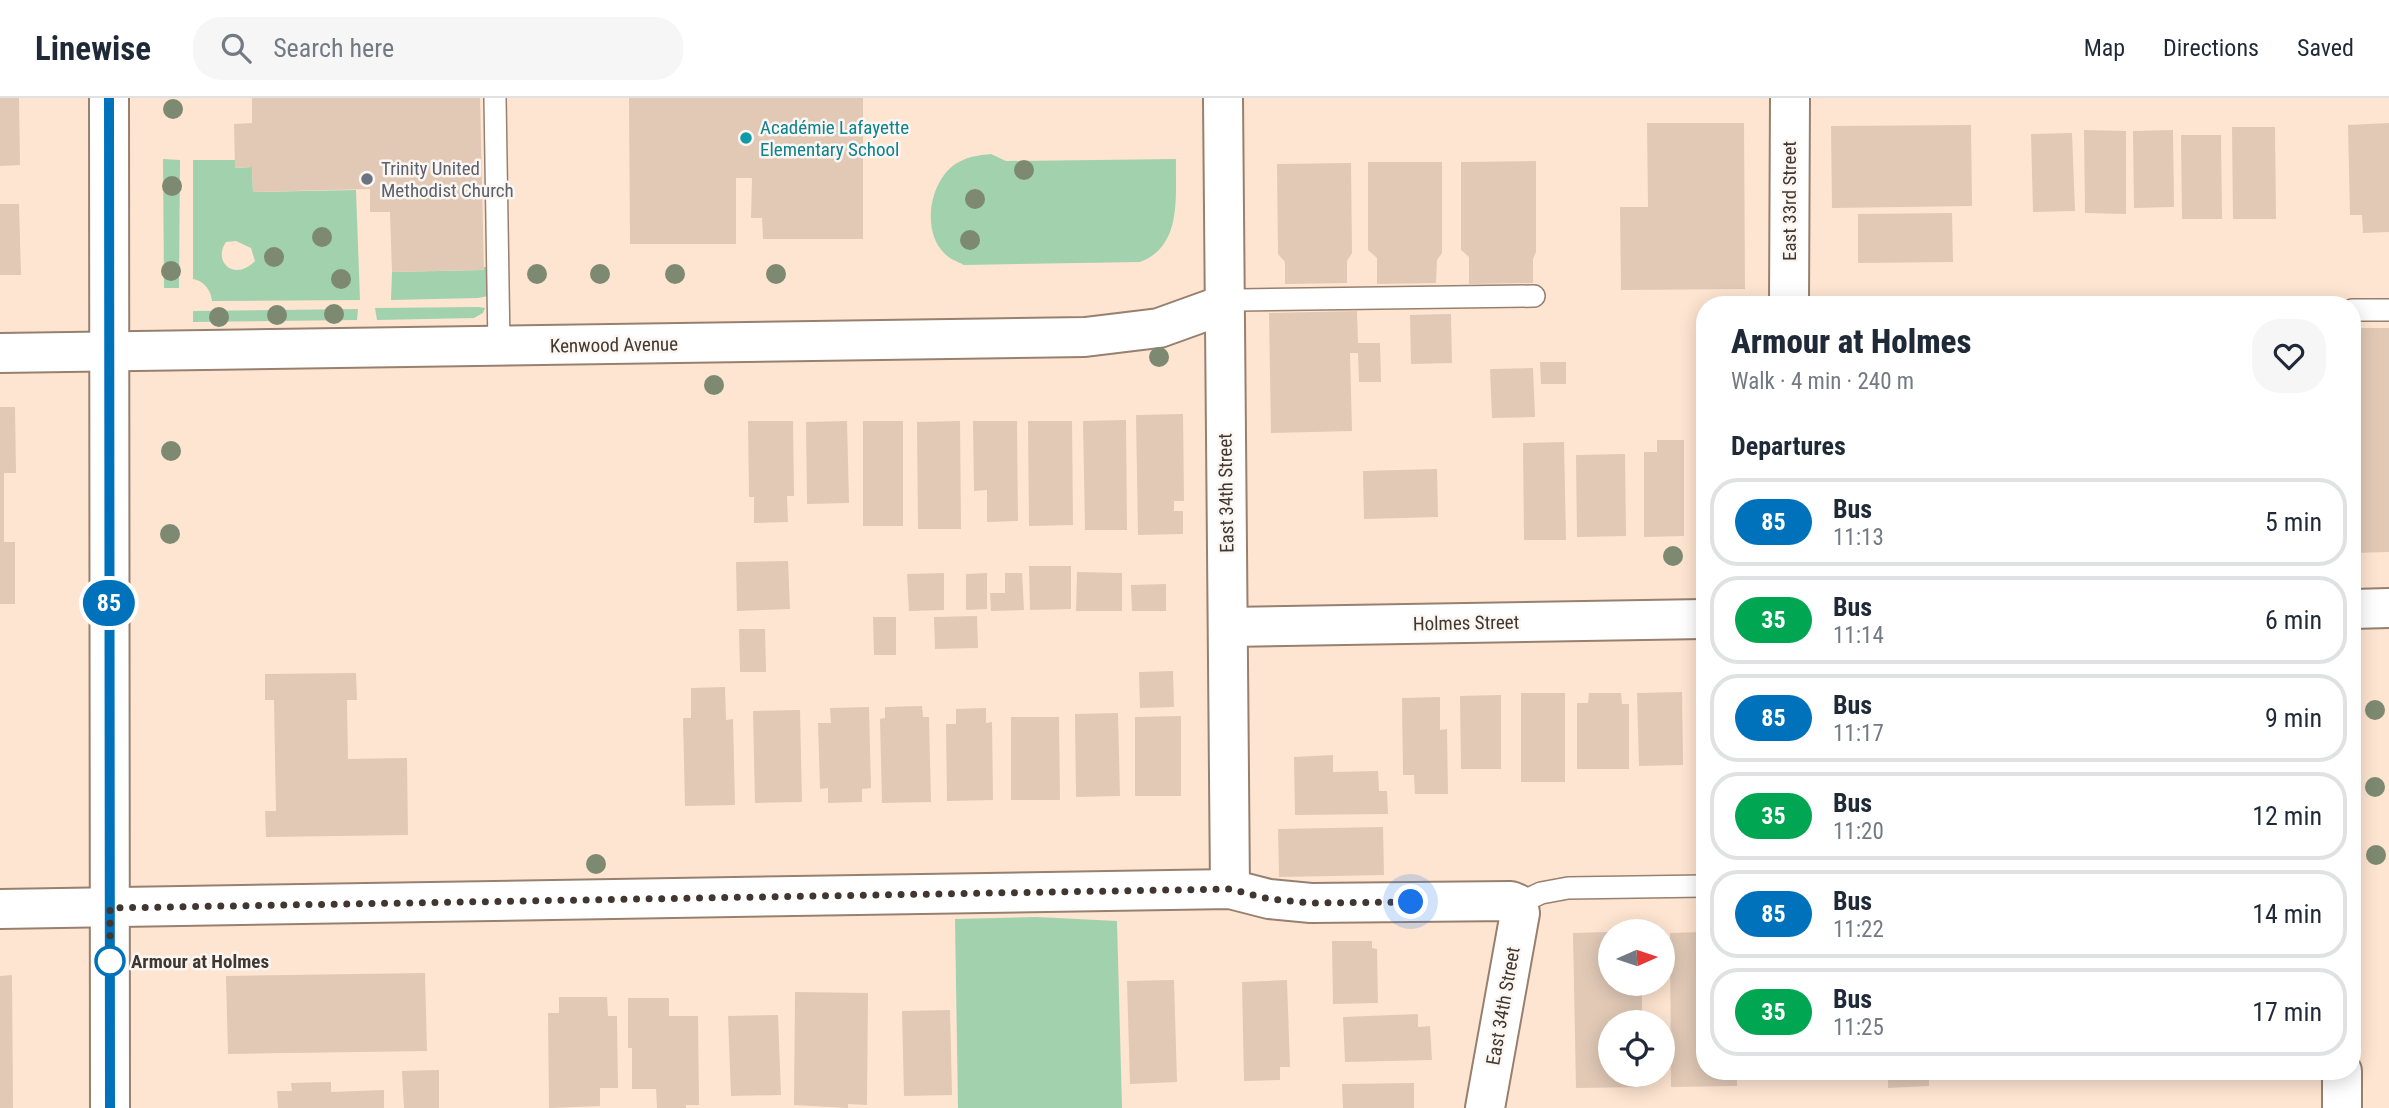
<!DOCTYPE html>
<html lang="en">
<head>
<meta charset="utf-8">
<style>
	:root { --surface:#fff; --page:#f6f6f7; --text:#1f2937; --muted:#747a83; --line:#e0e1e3 }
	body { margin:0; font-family:"Roboto Condensed",sans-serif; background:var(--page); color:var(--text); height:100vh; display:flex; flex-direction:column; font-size:26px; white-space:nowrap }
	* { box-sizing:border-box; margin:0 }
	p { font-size:23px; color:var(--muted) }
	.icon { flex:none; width:38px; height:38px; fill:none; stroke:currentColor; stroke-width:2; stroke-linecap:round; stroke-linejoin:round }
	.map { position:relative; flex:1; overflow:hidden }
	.sheet { position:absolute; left:1696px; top:198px; width:665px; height:784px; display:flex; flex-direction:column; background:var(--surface); border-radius:28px; box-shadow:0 4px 18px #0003 }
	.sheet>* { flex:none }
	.badge { padding:0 14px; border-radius:23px; font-size:24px; line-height:46px }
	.needle { width:46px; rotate:87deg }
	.fabs { position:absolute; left:1598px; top:821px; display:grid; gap:14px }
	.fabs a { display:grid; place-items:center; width:77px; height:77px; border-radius:50%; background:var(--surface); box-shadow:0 4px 18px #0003; font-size:35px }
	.you { position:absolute; width:35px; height:35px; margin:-18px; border:5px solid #fff; border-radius:50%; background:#1a73e8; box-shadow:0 0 0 10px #1a73e833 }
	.map>.badge { position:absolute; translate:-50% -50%; box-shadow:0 0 0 4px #fff }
	h2 { padding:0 35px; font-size:26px; line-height:63px }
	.round { display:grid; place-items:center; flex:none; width:74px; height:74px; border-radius:28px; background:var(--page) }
	.head { display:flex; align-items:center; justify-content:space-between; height:119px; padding:0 35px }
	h1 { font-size:33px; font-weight:800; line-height:52px }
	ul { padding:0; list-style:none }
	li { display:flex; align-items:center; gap:21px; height:88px; margin:0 14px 10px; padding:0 21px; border:4px solid var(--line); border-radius:28px }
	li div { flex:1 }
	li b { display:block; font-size:26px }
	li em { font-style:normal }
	li .badge { min-width:77px; font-weight:700; text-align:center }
	header { display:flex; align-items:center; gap:42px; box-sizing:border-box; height:98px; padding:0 35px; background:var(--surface); border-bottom:2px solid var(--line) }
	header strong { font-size:33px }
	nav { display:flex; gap:38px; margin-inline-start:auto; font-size:24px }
	.search { width:490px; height:63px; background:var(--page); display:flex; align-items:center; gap:18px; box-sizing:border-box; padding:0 24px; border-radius:28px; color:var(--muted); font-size:26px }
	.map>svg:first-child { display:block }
	.green { fill:#a2d1ae; fill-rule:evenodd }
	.building { fill:#e1c9b6 }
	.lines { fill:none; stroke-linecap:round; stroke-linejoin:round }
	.service-casing { stroke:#97806f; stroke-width:24 }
	.minor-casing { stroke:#97806f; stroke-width:42 }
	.secondary-casing { stroke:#97806f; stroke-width:42 }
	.service { stroke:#fff; stroke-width:21 }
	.minor { stroke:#fff; stroke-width:38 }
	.secondary { stroke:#fff; stroke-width:38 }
	.tree { fill:#7d8a71 }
	.line-casing { stroke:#fff; stroke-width:16 }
	.line { stroke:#0072bc; stroke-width:10 }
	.walk { stroke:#413730; stroke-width:7; stroke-dasharray:0 12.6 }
	.culture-dot { fill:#0f9aa8; stroke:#fbf6f2; stroke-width:2.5 }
	.worship-dot { fill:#6b7280; stroke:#fbf6f2; stroke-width:2.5 }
	.stop-dot { fill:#fff; stroke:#0072bc; stroke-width:3.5 }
	.labels { text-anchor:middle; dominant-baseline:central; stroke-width:5; stroke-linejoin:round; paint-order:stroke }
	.culture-label { font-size:19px; fill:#0d838f; stroke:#fbf6f2; text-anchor:start }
	.worship-label { font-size:19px; fill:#5b616d; stroke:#fbf6f2; text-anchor:start }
	.street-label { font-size:19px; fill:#413730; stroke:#fbf6f2 }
	.stop-label { font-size:19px; font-weight:bold; fill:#413730; stroke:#fbf6f2; text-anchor:start }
</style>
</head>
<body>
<header>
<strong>Linewise</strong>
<div class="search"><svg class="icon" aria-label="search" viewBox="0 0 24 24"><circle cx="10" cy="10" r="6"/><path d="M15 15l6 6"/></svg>Search here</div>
<nav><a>Map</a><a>Directions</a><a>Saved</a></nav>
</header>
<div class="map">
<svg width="2389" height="1010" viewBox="0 0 2389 1010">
	<rect width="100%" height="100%" fill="#fee5d1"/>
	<g class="green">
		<path d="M991,56L1006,63L1176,61C1175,98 1183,148 1140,164L964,167C958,164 950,161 945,156C920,133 930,79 959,64C970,58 980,57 991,56Z"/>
		<polygon points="163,61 180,62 179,190 164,190"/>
		<path d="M193,62H235V70L252,69L253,94L356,92L360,202L212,203C211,192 204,183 193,181ZM236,143L251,150L255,163C235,184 212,164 226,144Z"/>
		<polygon points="483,169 488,169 488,198 478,200 391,202 392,174 483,172"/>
		<polygon points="479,209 485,210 483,215 474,220 377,222 375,210"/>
		<polygon points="358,211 357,222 193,224 193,213"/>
		<polygon points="1037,819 1117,823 1122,1010 958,1010 955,821"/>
	</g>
	<g class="building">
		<polygon points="0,0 19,0 20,67 0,68"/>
		<polygon points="252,0 480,0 484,172 392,174 390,114 370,114 370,91 253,94 252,69 235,70 234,26 252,25"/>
		<polygon points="629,0 863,0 863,141 763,141 762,120 751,120 752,80 736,80 736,146 630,146"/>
		<polygon points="1647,25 1744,25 1745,191 1621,192 1620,109 1648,109"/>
		<polygon points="2389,25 2389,134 2363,135 2362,117 2350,117 2348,27"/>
		<polygon points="1971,27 1972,108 1832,110 1831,28"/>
		<polygon points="2232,29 2275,29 2276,121 2233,121"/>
		<polygon points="2084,32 2126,33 2126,116 2085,115"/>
		<polygon points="2173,32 2174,109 2134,110 2133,33"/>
		<polygon points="2072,35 2075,113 2033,114 2031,36"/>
		<polygon points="2181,37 2221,37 2222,121 2182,121"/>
		<polygon points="1536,63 1536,154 1533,161 1533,185 1469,186 1469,159 1461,152 1461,64"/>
		<polygon points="1368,64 1442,64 1442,155 1437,162 1436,185 1377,186 1377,160 1368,152"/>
		<polygon points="1351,65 1352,155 1347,163 1347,185 1285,186 1285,164 1278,156 1277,66"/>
		<polygon points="0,106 19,106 21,177 0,177"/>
		<polygon points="1952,115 1953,164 1858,165 1858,116"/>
		<polygon points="1357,213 1358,245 1380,245 1381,284 1359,284 1358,255 1350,255 1352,333 1271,335 1269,215"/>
		<polygon points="1451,216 1452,265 1411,266 1410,217"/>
		<polygon points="2352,230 2389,230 2389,454 2352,455"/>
		<polygon points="1540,264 1566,264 1566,286 1541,286"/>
		<polygon points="1533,270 1535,319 1492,320 1490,271"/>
		<polygon points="0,309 15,309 16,375 4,375 4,444 15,444 15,506 0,506"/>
		<polygon points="1183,316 1184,403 1174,403 1174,413 1183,413 1183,436 1138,437 1136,317"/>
		<polygon points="1126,322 1127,432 1085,432 1083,323"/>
		<polygon points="748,323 793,323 794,398 787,398 788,424 754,425 754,399 749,399"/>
		<polygon points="847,323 849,405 807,406 806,324"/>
		<rect x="863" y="323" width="40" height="105"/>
		<polygon points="960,323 961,431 918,431 917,324"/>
		<polygon points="973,323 1017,323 1018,423 987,424 987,392 974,393"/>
		<polygon points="1028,323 1072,323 1073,427 1029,428"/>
		<polygon points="1657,342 1684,342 1684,438 1644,439 1644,354 1657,354"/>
		<polygon points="1564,344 1566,442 1524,442 1523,345"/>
		<polygon points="1625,356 1626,438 1577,439 1576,357"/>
		<polygon points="1701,357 1704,357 1704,437 1702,437"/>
		<polygon points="1437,371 1438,419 1364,421 1363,373"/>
		<polygon points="788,463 790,511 737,513 736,464"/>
		<polygon points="1029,468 1071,468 1071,511 1030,512"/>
		<polygon points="1077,474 1122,475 1122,513 1076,513"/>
		<polygon points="944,475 944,512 909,513 907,476"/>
		<polygon points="987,475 987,511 966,512 966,476"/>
		<polygon points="1005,475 1022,475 1024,512 991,513 990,495 1005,495"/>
		<polygon points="1166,486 1166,513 1132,513 1131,487"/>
		<polygon points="977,518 978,550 935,551 934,519"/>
		<polygon points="873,519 896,519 896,557 874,557"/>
		<polygon points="739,531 765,531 766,574 740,574"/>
		<polygon points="1173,573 1174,609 1140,610 1139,574"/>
		<polygon points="356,575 357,602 347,602 348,661 407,660 408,737 266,739 265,713 276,713 274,602 265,602 265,576"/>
		<polygon points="725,589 726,622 733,621 735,707 685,708 683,620 691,620 691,590"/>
		<polygon points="1682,594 1683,667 1639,668 1637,595"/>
		<rect x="1521" y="595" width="44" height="89"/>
		<polygon points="1589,595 1621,595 1622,606 1629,606 1629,671 1577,671 1577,605 1588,605"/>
		<polygon points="1501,597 1501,671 1461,671 1460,598"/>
		<polygon points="1440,599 1440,632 1447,631 1448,696 1415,696 1414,677 1403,677 1402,600"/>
		<polygon points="922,608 923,619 929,619 931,704 882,705 880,621 885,620 885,609"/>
		<polygon points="869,609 871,690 862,691 862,704 828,705 828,690 820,691 818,625 831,625 830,610"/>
		<polygon points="986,610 986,625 992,624 993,702 947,703 946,626 956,626 956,611"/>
		<polygon points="800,612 802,704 755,705 753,613"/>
		<polygon points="1118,615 1120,698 1076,699 1075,616"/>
		<polygon points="1181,618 1181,698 1135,698 1135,619"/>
		<polygon points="1011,619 1059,619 1060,702 1011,702"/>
		<polygon points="1333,657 1333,674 1378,673 1379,693 1387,693 1388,716 1295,717 1294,659"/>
		<polygon points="1383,729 1384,777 1279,779 1278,731"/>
		<polygon points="1610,834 1610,886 1642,886 1642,924 1610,924 1610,976 1643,976 1643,989 1576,990 1573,835"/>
		<polygon points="1704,834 1704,973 1737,973 1737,988 1671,989 1670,835"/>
		<polygon points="1332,843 1372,843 1372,850 1377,851 1378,905 1333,906"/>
		<polygon points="425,875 427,953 228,956 226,878"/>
		<polygon points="12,877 13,1010 0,1010 0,878"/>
		<polygon points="1174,882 1177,984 1130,986 1127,883"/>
		<polygon points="1287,882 1290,969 1280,969 1280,982 1244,983 1242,884"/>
		<polygon points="795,894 868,895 867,1007 848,1006 848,1010 794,1007"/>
		<polygon points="559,899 607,899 608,918 617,918 618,990 600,990 600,1008 549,1010 548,915 559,915"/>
		<polygon points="628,900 669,900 669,918 698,918 699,1007 686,1007 686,1010 657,1010 656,991 632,991 632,950 628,950"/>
		<polygon points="950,912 952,997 904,998 902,913"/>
		<polygon points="1418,916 1418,929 1430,928 1432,962 1345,964 1343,919"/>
		<polygon points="778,917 781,997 731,998 728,918"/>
		<polygon points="439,972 439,1010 404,1010 402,973"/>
		<polygon points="1888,973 1929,973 1929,988 1888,990"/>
		<polygon points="2062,973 2104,973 2104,977 2062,978"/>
		<polygon points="2187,973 2232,973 2232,977 2187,978"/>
		<polygon points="2243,973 2287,973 2287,976 2243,977"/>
		<polygon points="331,984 331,994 384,992 384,1010 278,1010 277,993 292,993 291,985"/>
		<polygon points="1414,985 1414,1010 1343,1010 1342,986"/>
	</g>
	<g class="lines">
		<g class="service-casing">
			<g id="service">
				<polyline points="495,0 499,249"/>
				<polyline points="1223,207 1240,202 1534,198"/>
				<polyline points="2352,212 2389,212"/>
				<polyline points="1518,806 1541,795 1568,790 1704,788"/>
			</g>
		</g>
		<g class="minor-casing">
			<g id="minor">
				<polyline points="1223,0 1230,791"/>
				<polyline points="1789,206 1790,0"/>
				<polyline points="0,255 1085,239 1159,230 1223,207"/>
				<polyline points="2352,511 2389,510"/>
				<polyline points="1228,529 1704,521"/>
				<polyline points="0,811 1230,791 1269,801 1311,805 1511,803 1518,806 1520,815 1485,1010"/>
				<polyline points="2342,1010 2342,973"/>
			</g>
		</g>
		<g class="secondary-casing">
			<polyline id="secondary" points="109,0 110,1010"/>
		</g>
		<use href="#service" class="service"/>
		<use href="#minor" class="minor"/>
		<use href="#secondary" class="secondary"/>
	</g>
	<g class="tree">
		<circle cx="173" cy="11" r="10"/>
		<circle cx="1024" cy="72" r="10"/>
		<circle cx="172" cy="88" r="10"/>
		<circle cx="975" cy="101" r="10"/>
		<circle cx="322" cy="139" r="10"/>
		<circle cx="970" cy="142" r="10"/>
		<circle cx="274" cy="159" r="10"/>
		<circle cx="171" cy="173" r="10"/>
		<circle cx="537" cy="176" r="10"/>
		<circle cx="600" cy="176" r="10"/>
		<circle cx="675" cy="176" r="10"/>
		<circle cx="776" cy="176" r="10"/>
		<circle cx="341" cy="181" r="10"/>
		<circle cx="334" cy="216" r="10"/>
		<circle cx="277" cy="217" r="10"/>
		<circle cx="219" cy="219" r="10"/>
		<circle cx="1159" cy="259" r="10"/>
		<circle cx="714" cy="287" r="10"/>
		<circle cx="171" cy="353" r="10"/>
		<circle cx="170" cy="436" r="10"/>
		<circle cx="1673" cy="458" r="10"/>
		<circle cx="2375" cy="612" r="10"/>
		<circle cx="2375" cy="689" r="10"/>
		<circle cx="2376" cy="757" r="10"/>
		<circle cx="596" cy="766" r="10"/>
	</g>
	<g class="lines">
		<g class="line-casing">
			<polyline id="line" points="109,0 110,1010"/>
		</g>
		<use href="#line" class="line"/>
		<polyline class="walk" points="110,863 110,810 1230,791 1269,801 1311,805 1411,804"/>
	</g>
	<circle class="culture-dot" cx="746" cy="40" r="7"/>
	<circle class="worship-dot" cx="367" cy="81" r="7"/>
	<circle class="stop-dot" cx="110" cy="863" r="14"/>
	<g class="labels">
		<g class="culture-label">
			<text x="760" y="29">Académie Lafayette<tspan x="760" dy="22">Elementary School</tspan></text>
		</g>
		<g class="worship-label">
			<text x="381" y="70">Trinity United<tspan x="381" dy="22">Methodist Church</tspan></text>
		</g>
		<g class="street-label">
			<text transform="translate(1789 103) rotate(-90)">East 33rd Street</text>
			<text transform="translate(614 247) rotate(-1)">Kenwood Avenue</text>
			<text transform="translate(1226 395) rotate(-91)">East 34th Street</text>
			<text transform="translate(1466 525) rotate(-1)">Holmes Street</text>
			<text transform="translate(1503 908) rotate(-80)">East 34th Street</text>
		</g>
		<g class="stop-label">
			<text x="131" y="863">Armour at Holmes</text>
		</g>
	</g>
</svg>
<div class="fabs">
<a><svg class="needle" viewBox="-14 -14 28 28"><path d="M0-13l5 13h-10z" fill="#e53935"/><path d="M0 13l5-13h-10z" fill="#747a83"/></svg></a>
<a><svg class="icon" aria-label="locate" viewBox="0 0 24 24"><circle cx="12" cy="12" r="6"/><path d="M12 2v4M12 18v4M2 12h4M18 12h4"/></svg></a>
</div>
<div class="you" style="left:1411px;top:804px"></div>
<b class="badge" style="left:109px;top:505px;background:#0072bc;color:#fff">85</b>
<section class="sheet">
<div class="head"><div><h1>Armour at Holmes</h1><p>Walk · 4 min · 240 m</p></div><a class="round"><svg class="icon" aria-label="heart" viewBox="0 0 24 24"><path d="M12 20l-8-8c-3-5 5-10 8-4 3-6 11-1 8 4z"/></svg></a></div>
<h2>Departures</h2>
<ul>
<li><span class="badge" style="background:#0072bc;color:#fff">85</span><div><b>Bus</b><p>11:13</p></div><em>5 min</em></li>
<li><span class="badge" style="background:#00a651;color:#fff">35</span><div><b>Bus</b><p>11:14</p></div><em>6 min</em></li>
<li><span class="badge" style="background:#0072bc;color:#fff">85</span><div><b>Bus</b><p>11:17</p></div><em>9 min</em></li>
<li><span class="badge" style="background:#00a651;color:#fff">35</span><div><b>Bus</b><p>11:20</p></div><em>12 min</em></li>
<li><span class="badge" style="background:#0072bc;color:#fff">85</span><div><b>Bus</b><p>11:22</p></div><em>14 min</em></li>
<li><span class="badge" style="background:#00a651;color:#fff">35</span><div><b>Bus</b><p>11:25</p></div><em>17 min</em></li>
</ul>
</section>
</div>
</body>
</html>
